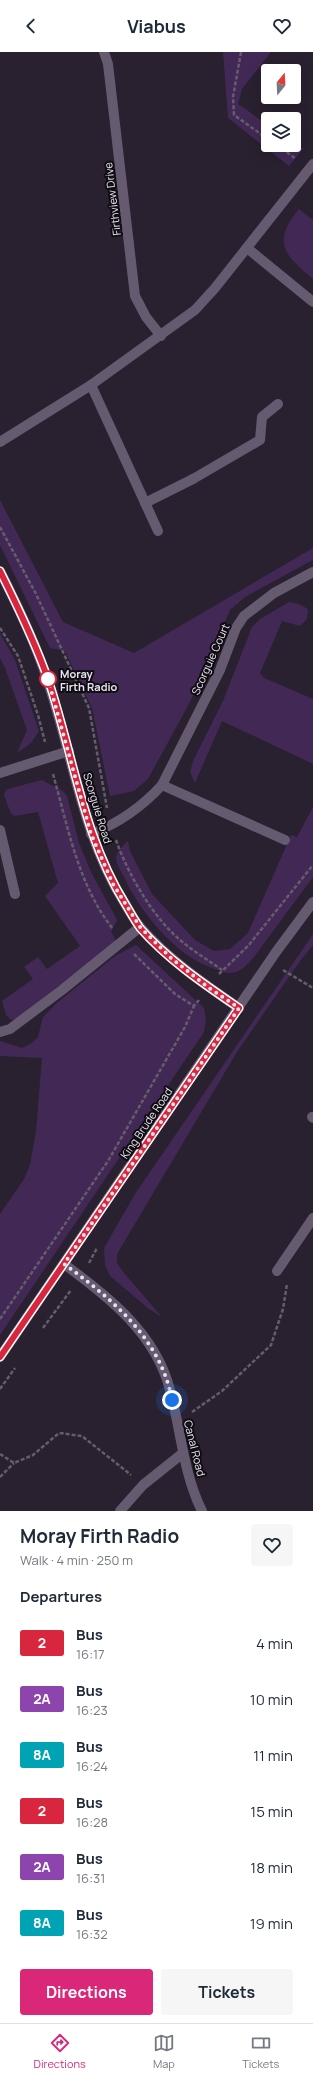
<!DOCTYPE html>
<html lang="en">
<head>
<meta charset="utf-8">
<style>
	:root { --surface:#fff; --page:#f6f6f7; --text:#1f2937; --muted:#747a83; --line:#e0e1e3; --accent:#db2777 }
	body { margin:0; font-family:Manrope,sans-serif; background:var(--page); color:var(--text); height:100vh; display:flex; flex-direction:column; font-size:15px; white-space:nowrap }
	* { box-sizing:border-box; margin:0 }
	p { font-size:13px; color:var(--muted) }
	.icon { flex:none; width:22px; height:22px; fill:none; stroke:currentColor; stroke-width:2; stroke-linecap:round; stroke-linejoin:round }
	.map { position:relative; height:1459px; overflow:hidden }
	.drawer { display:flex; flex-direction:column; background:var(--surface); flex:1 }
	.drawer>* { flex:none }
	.badge { padding:0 8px; border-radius:3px; font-size:14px; line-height:26px }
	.needle { width:26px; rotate:18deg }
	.buttons { position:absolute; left:261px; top:12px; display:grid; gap:8px }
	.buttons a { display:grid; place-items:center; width:40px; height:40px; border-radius:4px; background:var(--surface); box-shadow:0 4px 16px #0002; font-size:20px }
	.you { position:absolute; width:20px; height:20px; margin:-10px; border:3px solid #fff; border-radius:50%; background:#1a73e8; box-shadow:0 0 0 6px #1a73e833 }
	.map>.badge { position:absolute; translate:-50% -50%; box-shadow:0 0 0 2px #fff }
	h2 { padding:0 20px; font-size:15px; line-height:36px }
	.round { display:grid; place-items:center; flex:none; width:42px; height:42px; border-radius:4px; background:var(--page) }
	.head { display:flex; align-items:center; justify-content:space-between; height:68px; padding:0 20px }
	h1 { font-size:19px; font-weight:700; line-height:30px }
	.cta { display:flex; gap:8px; margin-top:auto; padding:8px 20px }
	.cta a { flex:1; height:46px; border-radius:4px; background:var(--accent); color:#fff; font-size:16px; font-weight:700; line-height:46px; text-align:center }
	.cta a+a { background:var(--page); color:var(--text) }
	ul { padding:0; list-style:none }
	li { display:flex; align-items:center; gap:12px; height:56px; padding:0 20px }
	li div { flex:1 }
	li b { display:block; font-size:15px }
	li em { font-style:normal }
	li .badge { min-width:44px; font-weight:700; text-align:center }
	header { display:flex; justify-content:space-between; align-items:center; height:52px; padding:0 20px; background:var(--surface); font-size:18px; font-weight:700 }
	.dock { display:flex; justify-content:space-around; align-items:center; height:56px; border-top:1px solid var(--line); background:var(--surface); font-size:11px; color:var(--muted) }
	.dock a { display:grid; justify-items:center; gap:2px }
	.dock .current { color:var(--accent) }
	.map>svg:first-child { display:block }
	.grass { fill:#422955 }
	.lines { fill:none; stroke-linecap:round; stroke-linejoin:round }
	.path { stroke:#655d6b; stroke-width:2.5; stroke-dasharray:4 2; stroke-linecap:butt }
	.service { stroke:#665a71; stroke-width:10 }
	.minor { stroke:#665a71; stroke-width:10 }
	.tertiary { stroke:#665a71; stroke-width:10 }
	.line-casing { stroke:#fff; stroke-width:9 }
	.line { stroke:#d7263d; stroke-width:6 }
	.walk { stroke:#e8e3ed; stroke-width:4; stroke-dasharray:0 7.2 }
	.stop-dot { fill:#fff; stroke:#d7263d; stroke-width:2 }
	.labels { text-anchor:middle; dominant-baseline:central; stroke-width:4; stroke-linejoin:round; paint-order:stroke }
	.street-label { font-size:11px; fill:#e8e3ed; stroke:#100c13 }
	.stop-label { font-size:11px; font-weight:bold; fill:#e8e3ed; stroke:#100c13; text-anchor:start }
</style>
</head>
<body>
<header><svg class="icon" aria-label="back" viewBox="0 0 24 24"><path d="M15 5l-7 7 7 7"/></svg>Viabus<svg class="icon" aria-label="heart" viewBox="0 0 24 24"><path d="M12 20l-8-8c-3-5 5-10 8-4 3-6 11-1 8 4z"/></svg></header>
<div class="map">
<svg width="313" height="1459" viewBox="0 0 313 1459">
	<rect width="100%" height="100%" fill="#292030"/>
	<g class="grass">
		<polygon points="223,0 271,0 242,37 238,52 268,73 268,93 294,93 294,91 303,97 289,114 228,66"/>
		<path d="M299,157L313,168V227C285,203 271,191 299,157Z"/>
		<polygon points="0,448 63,570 134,601 313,496 313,508 245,545 230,558 190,650 148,727 134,739 110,744 92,656 65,599 50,596 0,493"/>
		<polygon points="289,550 299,552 308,557 307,567 300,574 282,569 260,621 264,626 313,647 313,712 222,669 195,731 190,720 193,709 223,649 252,575 260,567"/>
		<polygon points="0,581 15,608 39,679 31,691 17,701 27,678 5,616 0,606"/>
		<polygon points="42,728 63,739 67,744 79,791 91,820 117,868 111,880 115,886 114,891 16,967 11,968 6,963 2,949 33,927 24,915 38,905 47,917 80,894 45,844 58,831 38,760 15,764 11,762 4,743 6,738 11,736"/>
		<path d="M313,755V825L254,905C247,913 241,921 229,921C225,921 219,918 215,917C176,905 139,859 123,823C120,818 116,811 116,806C117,798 123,794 128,789L130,799L152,842L195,888L214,899L230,897L248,881L291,783L297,785Z"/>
		<polygon points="313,882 313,893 300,909 237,1000 117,1202 117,1211 124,1221 162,1265 149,1257 110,1224 105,1213 104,1196 135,1142"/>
		<polygon points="136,893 204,956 206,967 204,980 0,1283 0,1162 24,1127 30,1113 36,1079 42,1006 0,1004 0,989 22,996 32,991 38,985 43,965 58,950 115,904"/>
	</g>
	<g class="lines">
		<g class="path">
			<polyline points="241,0 233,45 234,63 268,87"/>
			<polyline points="277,93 296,107"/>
			<polyline points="0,475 36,542 89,656 107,756"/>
			<polyline points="0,576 18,604 38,663 45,690"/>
			<path d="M53,722C68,775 78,833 113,877"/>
			<path d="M116,788C128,822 152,864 180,888C193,899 208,908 222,918"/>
			<polyline points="134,902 175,942 194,954 199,948"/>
			<polyline points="283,918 313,936"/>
			<polyline points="219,922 248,894 313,813"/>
			<polyline points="89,1211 97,1196"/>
			<polyline points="0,1267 108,1109 185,975 194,954"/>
			<polyline points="43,1276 71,1238"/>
			<polyline points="0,1337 15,1316"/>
			<polyline points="192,1360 222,1339 271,1293 283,1257 287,1232"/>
			<polyline points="0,1402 14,1411 33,1403 59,1381 82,1384 131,1423"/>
			<polyline points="0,1425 14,1411"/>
		</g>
		<g class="service">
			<polyline points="193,427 260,388 262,365 278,352"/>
			<polyline points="0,778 15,842"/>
		</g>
		<g class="minor">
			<polyline points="104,0 108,12 135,244 146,265 161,284"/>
			<polyline points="247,196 313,250"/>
			<polyline points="91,333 158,479"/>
			<polyline points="0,390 91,333 195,258 215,236 313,112"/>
			<polyline points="145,451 193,427"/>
			<polyline points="0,721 69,699"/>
			<polyline points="162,733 285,788"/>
			<path d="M91,782C119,771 142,755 162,733L220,618L236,576L244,564L274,541L313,520"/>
			<polyline points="0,980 10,977 62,938 140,875"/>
			<polyline points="312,1065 313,1066"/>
			<path d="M64,1212C109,1245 156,1282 170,1338C181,1378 183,1421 202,1459"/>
			<polyline points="277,1219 313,1166"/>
			<polyline points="120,1459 143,1433 183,1401"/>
		</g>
		<g class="tertiary">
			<path d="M0,519C18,555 36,592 48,630C73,704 82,783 124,850C129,858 134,868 140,875C168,907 204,932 239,956"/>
			<polyline points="0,1305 276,900 313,850"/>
		</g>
	</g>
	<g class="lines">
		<g class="line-casing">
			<path id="line" d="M0,519C18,555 36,592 49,630C74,705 83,784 126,853C130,860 135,869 140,876C168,908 204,932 239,956L0,1305"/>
		</g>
		<use href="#line" class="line"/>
		<path class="walk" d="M48,627L91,782L113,832L140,875L171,906L209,936L239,956L64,1212C112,1247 161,1287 172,1348"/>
	</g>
	<circle class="stop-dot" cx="48" cy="627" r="8"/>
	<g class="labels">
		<g class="street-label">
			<text transform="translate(112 147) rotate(-97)">Firthview Drive</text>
			<text transform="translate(210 607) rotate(-66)">Scorguie Court</text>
			<text transform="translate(98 756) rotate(73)">Scorguie Road</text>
			<text transform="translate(146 1071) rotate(-56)">King Brude Road</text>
			<text transform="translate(195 1396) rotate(76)">Canal Road</text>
		</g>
		<g class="stop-label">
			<text x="60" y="621">Moray<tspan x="60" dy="13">Firth Radio</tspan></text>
		</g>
	</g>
</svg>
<div class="buttons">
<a><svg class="needle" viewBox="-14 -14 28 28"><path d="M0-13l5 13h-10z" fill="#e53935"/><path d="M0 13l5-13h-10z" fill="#747a83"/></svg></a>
<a><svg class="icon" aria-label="layers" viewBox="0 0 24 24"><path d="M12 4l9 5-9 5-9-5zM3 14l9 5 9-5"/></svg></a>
</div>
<div class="you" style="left:172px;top:1348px"></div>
</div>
<section class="drawer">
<div class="head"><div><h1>Moray Firth Radio</h1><p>Walk · 4 min · 250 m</p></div><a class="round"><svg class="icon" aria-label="heart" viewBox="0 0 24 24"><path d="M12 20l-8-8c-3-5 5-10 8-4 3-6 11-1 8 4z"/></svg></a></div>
<h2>Departures</h2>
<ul>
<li><span class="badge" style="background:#d7263d;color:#fff">2</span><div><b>Bus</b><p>16:17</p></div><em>4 min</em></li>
<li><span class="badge" style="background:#8e44ad;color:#fff">2A</span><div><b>Bus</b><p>16:23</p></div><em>10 min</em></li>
<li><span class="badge" style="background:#00a3b4;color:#fff">8A</span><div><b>Bus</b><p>16:24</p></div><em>11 min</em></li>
<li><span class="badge" style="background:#d7263d;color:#fff">2</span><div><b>Bus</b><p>16:28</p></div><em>15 min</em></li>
<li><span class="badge" style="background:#8e44ad;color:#fff">2A</span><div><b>Bus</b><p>16:31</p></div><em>18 min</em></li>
<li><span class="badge" style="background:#00a3b4;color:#fff">8A</span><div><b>Bus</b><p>16:32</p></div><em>19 min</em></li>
</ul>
<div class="cta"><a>Directions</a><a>Tickets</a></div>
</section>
<nav class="dock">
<a class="current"><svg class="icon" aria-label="directions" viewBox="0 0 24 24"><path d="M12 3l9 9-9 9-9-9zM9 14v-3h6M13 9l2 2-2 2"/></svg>Directions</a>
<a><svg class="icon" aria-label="map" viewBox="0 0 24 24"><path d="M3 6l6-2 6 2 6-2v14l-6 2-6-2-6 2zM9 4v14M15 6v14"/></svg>Map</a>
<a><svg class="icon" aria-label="tickets" viewBox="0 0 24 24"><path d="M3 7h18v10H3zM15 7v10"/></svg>Tickets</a>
</nav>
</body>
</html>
